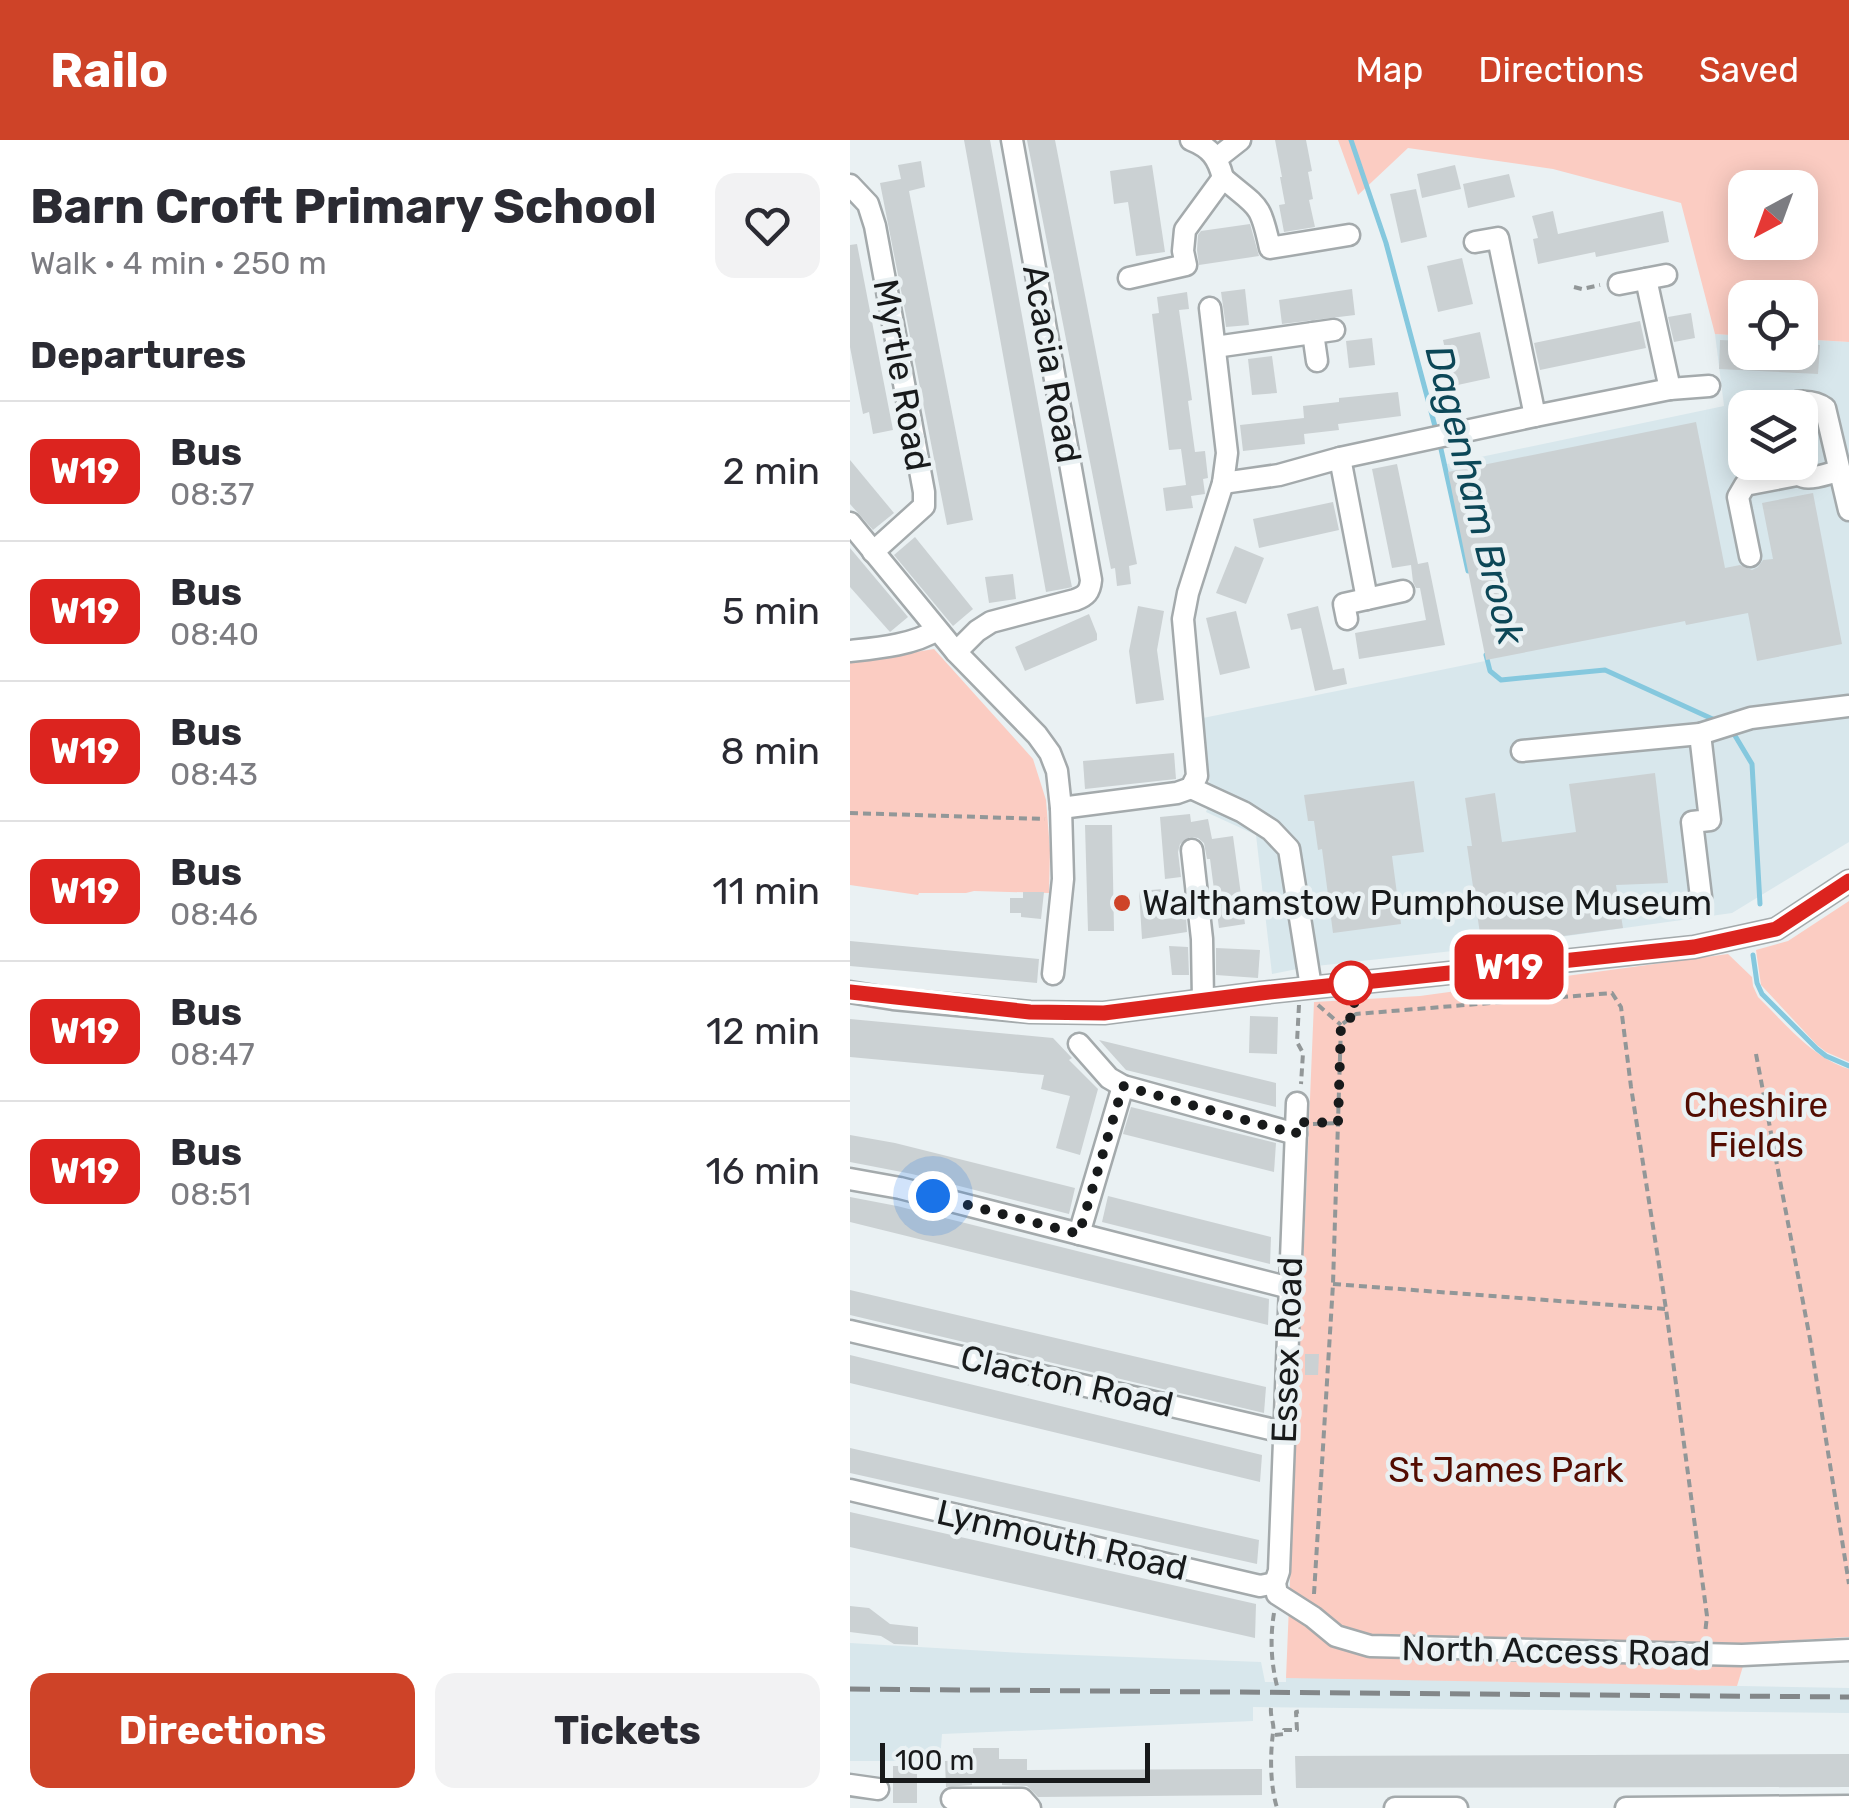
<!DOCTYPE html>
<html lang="en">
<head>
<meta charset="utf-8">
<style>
	:root { --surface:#fff; --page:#f2f2f3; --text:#2b2b33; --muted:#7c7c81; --line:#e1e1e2; --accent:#ce4328 }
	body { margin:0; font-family:Rubik,sans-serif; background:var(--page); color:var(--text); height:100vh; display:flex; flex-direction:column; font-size:38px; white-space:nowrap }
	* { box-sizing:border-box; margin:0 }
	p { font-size:32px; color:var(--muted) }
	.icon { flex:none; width:55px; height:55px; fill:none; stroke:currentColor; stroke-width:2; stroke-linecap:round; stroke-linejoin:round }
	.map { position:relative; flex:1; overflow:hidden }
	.side { display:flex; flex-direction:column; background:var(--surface); width:850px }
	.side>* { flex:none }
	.badge { padding:0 20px; border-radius:15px; font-size:35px; line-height:65px }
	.needle { width:65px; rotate:221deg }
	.buttons { position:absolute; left:878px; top:30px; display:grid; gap:20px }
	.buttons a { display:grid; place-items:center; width:90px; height:90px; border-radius:20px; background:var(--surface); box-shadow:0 5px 25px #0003; font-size:50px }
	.scale { position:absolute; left:30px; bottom:25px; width:270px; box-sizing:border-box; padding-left:10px; border:5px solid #181a1b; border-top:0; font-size:28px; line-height:35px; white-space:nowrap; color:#181a1b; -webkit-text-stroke:8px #eaf1f3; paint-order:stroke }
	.you { position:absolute; width:50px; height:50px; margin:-25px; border:8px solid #fff; border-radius:50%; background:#1a73e8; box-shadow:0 0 0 15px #1a73e833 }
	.map>.badge { position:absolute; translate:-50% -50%; box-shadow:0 0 0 5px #fff }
	h2 { padding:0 30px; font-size:38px; line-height:90px }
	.round { display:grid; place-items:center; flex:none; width:105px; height:105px; border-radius:20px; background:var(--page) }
	.summary { display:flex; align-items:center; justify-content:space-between; height:170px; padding:0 30px }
	h1 { font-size:48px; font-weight:700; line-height:75px }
	.cta { display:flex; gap:20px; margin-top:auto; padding:20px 30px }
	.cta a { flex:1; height:115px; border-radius:20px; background:var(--accent); color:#fff; font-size:40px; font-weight:700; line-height:115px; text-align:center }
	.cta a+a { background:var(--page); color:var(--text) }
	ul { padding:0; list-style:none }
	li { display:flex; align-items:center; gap:30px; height:140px; padding:0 30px; border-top:2px solid var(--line) }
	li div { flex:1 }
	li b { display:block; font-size:38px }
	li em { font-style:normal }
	li .badge { min-width:110px; font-weight:700; text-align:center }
	header { display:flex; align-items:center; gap:60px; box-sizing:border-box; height:140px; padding:0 50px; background:var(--accent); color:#fff }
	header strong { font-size:48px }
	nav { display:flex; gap:55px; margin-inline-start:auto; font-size:35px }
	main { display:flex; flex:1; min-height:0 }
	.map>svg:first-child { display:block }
	.built { fill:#d8e7ec; fill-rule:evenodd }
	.green { fill:#fbccc2; fill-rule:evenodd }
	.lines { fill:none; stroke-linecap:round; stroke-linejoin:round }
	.stream { stroke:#85c8de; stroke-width:5 }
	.building { fill:#cbd1d3 }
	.minor-casing { stroke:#a4aaac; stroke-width:25 }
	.path { stroke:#929798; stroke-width:4; stroke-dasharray:8 5; stroke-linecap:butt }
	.minor { stroke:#fff; stroke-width:20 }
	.rail { stroke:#838789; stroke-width:5; stroke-dasharray:20 10; stroke-linecap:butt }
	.line-casing { stroke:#fff; stroke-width:22 }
	.line { stroke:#dc241f; stroke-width:15 }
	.walk { stroke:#181a1b; stroke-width:10; stroke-dasharray:0 18 }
	.poi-dot { fill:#ce4328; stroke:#eaf1f3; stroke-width:4 }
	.stop-dot { fill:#fff; stroke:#dc241f; stroke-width:5 }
	.labels { text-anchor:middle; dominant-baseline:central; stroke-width:9; stroke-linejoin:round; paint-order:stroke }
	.street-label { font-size:35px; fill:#181a1b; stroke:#eaf1f3 }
	.poi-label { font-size:35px; fill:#181a1b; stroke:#eaf1f3; text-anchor:start }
	.park-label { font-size:35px; fill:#530c01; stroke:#eaf1f3 }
	.water-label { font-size:38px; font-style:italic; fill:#0c4757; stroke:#eaf1f3 }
</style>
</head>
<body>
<header>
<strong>Railo</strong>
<nav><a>Map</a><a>Directions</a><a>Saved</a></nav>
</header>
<main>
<section class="side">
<div class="summary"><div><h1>Barn Croft Primary School</h1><p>Walk · 4 min · 250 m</p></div><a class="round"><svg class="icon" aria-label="heart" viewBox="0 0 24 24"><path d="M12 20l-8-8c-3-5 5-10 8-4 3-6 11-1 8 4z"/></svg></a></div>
<h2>Departures</h2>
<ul>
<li><span class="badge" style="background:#dc241f;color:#fff">W19</span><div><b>Bus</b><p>08:37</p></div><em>2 min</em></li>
<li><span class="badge" style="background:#dc241f;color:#fff">W19</span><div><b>Bus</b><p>08:40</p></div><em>5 min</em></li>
<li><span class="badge" style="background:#dc241f;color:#fff">W19</span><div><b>Bus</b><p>08:43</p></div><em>8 min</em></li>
<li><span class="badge" style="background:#dc241f;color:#fff">W19</span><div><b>Bus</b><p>08:46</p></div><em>11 min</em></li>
<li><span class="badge" style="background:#dc241f;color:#fff">W19</span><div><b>Bus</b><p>08:47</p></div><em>12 min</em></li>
<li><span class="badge" style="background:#dc241f;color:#fff">W19</span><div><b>Bus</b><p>08:51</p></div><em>16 min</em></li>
</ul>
<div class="cta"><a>Directions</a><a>Tickets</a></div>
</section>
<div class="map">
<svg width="999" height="1668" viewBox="0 0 999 1668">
	<rect width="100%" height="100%" fill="#eaf1f3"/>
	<g class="built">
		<path d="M865,194L895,196V212H950V199L999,202V702L882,773L630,808L457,827L422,834L406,695L356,672L361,659L353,578L640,520L597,324L874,266ZM895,268H950V322H895Z"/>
		<polygon points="0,1503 173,1513 411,1522 415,1542 436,1542 436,1538 476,1538 999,1548 999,1573 403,1567 403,1581 92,1594 90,1621 0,1621"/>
	</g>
	<g class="green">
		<path d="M488,0H999V202L950,199V158H895V196L865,194L831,63L703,29L558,8L508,55ZM895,48H950V102H895Z"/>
		<polygon points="84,509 183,619 196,660 200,710 199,753 124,751 116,753 69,753 68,755 0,745 0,523"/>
		<polygon points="999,761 999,922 976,912 967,905 911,845 906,810 938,801"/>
		<path d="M878,814L902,837L903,846L908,857C935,883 961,917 999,929V1497L900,1503L887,1546L436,1538L464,862L570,856Z"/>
	</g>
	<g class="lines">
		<g class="stream">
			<polyline points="501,0 536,103 586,290"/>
			<polyline points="589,300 618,431"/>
			<polyline points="636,515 640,531 651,540 755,530 867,581"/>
			<polyline points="881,589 902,624 910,764"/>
			<polyline points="903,815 907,843 912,854 967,909 976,916 999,926"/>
		</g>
	</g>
	<g class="building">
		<polygon points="114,0 140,0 218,428 222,447 218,448 196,452"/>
		<polygon points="177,0 205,0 287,424 279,426 281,444 267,446 265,428 261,429"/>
		<polygon points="425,0 456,0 462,31 458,32 463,59 459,60 465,87 434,92 429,65 435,64 430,37 432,37"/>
		<polygon points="71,21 75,47 59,51 123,380 97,385 30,43 51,39 48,25"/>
		<polygon points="302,25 315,112 286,116 278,62 264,64 260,31"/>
		<polygon points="605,25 611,49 572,58 567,34"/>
		<polygon points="659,34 665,57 618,68 613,44"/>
		<polygon points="566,49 577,97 551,103 540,54"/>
		<polygon points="703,71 708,94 813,71 819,102 746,117 745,112 688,124 683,99 688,98 682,76"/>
		<polygon points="400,84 409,116 349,125 347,110 348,95 351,91"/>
		<polygon points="7,104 43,290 23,294 19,272 13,274 0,207 0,105"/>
		<polygon points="612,118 623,164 588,172 577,126"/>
		<polygon points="395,149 399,185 376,187 371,152"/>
		<polygon points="502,149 505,175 432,184 429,160"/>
		<polygon points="337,152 339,169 329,170 342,260 338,261 345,312 355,311 358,338 353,339 355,354 341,356 343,368 316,371 313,348 336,345 331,309 319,310 302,174 309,173 307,157"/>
		<polygon points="841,173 845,198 824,202 818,177"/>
		<polygon points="790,181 796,208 690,230 684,203"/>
		<polygon points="630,192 640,238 603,246 593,200"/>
		<polygon points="522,198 525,225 499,228 496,201"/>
		<polygon points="870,200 895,201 895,212 950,212 950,204 970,205 968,234 869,229"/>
		<polygon points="422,216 427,253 402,255 398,219"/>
		<polygon points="548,252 551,276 488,284 489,290 454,294 455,304 393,311 390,285 454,278 453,266 489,262 489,258"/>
		<polygon points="846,282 875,428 890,425 902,430 908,427 913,420 923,419 912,363 963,353 992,504 907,521 898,473 836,485 835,481 636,520 598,332"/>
		<polygon points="0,320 44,373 23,390 0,364"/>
		<polygon points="547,324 568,424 578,422 595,505 509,519 505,493 576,480 570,448 566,448 563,442 561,425 542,428 522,329"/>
		<polygon points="483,362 489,390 409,408 403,379"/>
		<polygon points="65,397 123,469 103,486 44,415"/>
		<polygon points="385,406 414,418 396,464 366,453"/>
		<polygon points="0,408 58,477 40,492 0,447"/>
		<polygon points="163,434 166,459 139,463 135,437"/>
		<polygon points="288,466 314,471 307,510 314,560 286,564 279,511"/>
		<polygon points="468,466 483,530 494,528 497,544 465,551 451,488 441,490 437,474"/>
		<polygon points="386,471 400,528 370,535 356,478"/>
		<polygon points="239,474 247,494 247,500 175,531 165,507"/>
		<polygon points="324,613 326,639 235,649 233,621"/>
		<polygon points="805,633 818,743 766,745 773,788 632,807 617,706 622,706 615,658 645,653 652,702 726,692 719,644"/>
		<polygon points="564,641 574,712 542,716 551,784 483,793 472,709 468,710 464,681 458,681 454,655"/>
		<polygon points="340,674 341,682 358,679 362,699 383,696 395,784 369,788 360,719 357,719 354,703 348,698 340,697 330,704 328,712 331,737 315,739 310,677"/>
		<polygon points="235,685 262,685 264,791 238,791"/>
		<polygon points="313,749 315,779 336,776 337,792 292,799 289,751"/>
		<polygon points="173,752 194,752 191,779 171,777 171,773 160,773 160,758 173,758"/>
		<polygon points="0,801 189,819 187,843 0,826"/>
		<polygon points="319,806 338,807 339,835 322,835"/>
		<polygon points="366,808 410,810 408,838 366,835"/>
		<polygon points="400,876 428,877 427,914 399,913"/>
		<polygon points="0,879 203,898 222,918 219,920 248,949 230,1015 206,1008 220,956 191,949 194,935 0,917"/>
		<polygon points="249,900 426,943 426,967 276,930"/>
		<polygon points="281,967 426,1003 424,1032 273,994"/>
		<polygon points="0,995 45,1003 225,1048 219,1074 62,1034 0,1022"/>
		<polygon points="258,1056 421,1097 420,1124 252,1082"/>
		<polygon points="0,1057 47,1066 419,1159 418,1185 0,1082"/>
		<polygon points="0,1150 416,1247 414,1273 0,1175"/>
		<polygon points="455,1214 469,1214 468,1235 455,1235"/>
		<polygon points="0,1215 412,1315 410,1342 0,1243"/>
		<polygon points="0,1308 409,1400 407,1424 0,1333"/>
		<polygon points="0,1372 406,1464 405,1498 0,1407"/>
		<polygon points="0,1466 19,1468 40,1484 68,1487 68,1505 44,1504 31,1496 0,1492"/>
		<polygon points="123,1608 149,1608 149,1619 177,1619 177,1630 412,1629 412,1655 188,1657 177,1646 152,1645 152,1638 122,1638 122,1645 96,1647 95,1621 123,1620"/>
		<polygon points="999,1614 999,1647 446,1648 445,1616"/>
		<rect x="43" y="1626" width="24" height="37"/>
	</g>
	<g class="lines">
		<g class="minor-casing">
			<g id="minor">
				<path d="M341,0C361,8 368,18 373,38"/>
				<polyline points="367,18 390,0"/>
				<path d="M373,38C408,68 410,61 420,108L499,95"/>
				<polyline points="0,45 18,64 25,86 74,352 74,366 23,412"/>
				<polyline points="625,102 648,98 685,276"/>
				<polyline points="279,138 336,125 333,111 335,90 373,38"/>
				<polyline points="796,139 820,249"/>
				<polyline points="769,144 816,135"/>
				<polyline points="463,193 467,221"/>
				<polyline points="365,207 484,190"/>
				<path d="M933,268C944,259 964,260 975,268L999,370"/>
				<polyline points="490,318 517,459"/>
				<path d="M942,328C953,345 971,335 989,331"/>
				<polyline points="373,343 429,335 490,318 685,276 820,249 859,246"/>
				<polyline points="0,383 106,512 187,595 200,613 207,631 211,668 213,739 203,834"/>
				<polyline points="900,416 888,357 895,345 947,335"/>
				<polyline points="497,479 494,464 553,451"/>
				<path d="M0,511C28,508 63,505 87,490"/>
				<path d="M106,512L127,491L141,482L225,460C236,456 240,452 241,440L162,0"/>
				<polyline points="850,594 860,680 842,682 851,757"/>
				<polyline points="672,611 850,594 901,578 999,566"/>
				<polyline points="341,648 393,672 421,690 439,709 461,847"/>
				<polyline points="211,668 327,653 341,648 347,636 333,479 338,453 373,343 377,313 360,168"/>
				<polyline points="342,710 352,799 353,860"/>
				<polyline points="0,852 43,859 180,872 254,873 411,853 844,807 926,789 999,741"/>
				<polyline points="229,904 259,938 273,946 446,994"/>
				<polyline points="447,963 429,1431 425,1443 427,1454 463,1477 486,1496 520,1506 892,1515 999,1510"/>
				<polyline points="0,1039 50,1048 440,1148"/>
				<polyline points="229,1094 273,946"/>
				<polyline points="0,1191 433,1292"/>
				<polyline points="0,1350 410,1446 425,1443"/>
				<polyline points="0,1645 28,1649"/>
				<polyline points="102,1659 172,1659 180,1668"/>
				<polyline points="545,1668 607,1668"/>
				<polyline points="776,1668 999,1666"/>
			</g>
		</g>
		<g class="path">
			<polyline points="724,147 732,149 750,145"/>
			<polyline points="0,673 195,679"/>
			<polyline points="449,865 447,902 453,913 451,944"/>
			<polyline points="468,865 491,885"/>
			<polyline points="906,914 960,1199 999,1444"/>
			<polyline points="463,984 488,983"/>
			<polyline points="483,1144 816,1169"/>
			<polyline points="464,1454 483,1144 491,885 506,874 762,853 771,867 781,947 816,1169 857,1476 855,1494"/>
			<path d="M424,1473C420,1497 421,1522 427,1546"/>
			<path d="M421,1568C420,1578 425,1584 423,1593C420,1616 420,1645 427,1668"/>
			<polyline points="425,1595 434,1594 434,1590 447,1590 446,1572 452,1571"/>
		</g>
		<use href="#minor" class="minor"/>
		<polyline class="rail" points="0,1549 999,1557"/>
	</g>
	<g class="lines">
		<g class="line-casing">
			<polyline id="line" points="0,852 180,872 254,873 411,853 844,807 926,789 999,741"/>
		</g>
		<use href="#line" class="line"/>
		<polyline class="walk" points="83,1056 229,1094 273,946 446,994 447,982 488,983 491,884 506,874 501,843"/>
	</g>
	<circle class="poi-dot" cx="272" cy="763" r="10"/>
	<circle class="stop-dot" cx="501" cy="843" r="20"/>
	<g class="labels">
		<g class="street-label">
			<text transform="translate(202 224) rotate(80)">Acacia Road</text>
			<text transform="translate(52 235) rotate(80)">Myrtle Road</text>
			<text transform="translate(437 1210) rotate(-88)">Essex Road</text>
			<text transform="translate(217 1241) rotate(13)">Clacton Road</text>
			<text transform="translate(212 1400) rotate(13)">Lynmouth Road</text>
			<text transform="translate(706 1511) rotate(1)">North Access Road</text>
		</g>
		<g class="poi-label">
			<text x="292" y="763">Walthamstow Pumphouse Museum</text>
		</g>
		<g class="park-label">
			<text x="906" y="965">Cheshire<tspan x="906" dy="40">Fields</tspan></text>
			<text x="656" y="1330">St James Park</text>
		</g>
		<g class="water-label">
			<text transform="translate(625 355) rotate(76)">Dagenham Brook</text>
		</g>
	</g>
</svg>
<div class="buttons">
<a><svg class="needle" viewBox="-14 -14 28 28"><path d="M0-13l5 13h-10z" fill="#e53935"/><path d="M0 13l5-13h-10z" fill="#7c7c81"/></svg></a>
<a><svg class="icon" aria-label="locate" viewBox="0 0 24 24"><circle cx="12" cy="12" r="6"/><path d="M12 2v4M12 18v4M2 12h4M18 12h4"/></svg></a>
<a><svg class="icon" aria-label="layers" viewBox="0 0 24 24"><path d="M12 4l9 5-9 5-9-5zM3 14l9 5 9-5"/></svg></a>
</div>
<div class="scale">100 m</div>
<div class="you" style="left:83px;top:1056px"></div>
<b class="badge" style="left:659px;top:827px;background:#dc241f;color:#fff">W19</b>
</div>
</main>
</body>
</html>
